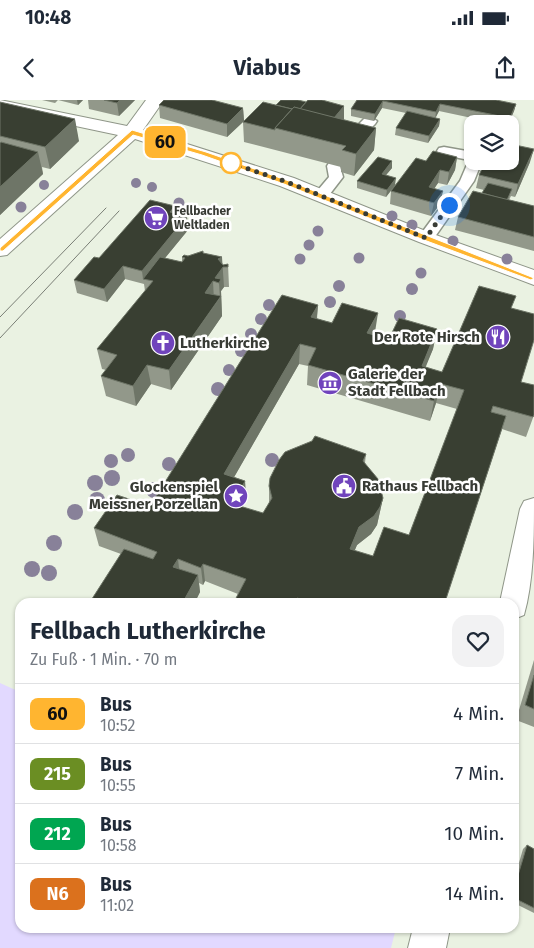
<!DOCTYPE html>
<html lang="de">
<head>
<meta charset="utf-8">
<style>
	:root { --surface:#fff; --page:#f2f2f3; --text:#1f2937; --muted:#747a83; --line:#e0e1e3 }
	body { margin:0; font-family:"Fira Sans",sans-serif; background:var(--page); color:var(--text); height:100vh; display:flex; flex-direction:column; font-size:19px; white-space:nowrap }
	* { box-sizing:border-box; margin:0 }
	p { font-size:16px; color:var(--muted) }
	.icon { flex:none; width:28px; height:28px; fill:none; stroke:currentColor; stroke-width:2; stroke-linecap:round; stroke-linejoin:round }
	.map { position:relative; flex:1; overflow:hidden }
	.side { position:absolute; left:15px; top:498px; width:504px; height:335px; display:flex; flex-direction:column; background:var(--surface); border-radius:15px; box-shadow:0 1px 4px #0004 }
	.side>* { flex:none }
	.badge { padding:0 10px; border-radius:8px; font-size:18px; line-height:32px }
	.tools { position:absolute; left:464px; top:15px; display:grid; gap:10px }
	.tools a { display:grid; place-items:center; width:55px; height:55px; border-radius:10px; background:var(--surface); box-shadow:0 1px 4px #0004; font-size:25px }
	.you { position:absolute; width:25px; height:25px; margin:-12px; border:4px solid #fff; border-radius:50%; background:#1a73e8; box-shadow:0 0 0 8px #1a73e833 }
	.map>.badge { position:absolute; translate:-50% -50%; box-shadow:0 0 0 2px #fff }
	.round { display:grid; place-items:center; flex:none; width:52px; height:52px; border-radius:15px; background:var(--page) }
	.overview { display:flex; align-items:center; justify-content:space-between; height:85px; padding:0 15px }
	h1 { font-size:24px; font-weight:700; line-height:38px }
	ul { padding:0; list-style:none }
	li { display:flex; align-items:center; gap:15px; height:60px; padding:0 15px; border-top:1px solid var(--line) }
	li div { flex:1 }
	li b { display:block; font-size:19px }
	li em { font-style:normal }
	li .badge { min-width:55px; font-weight:700; text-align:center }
	.status { display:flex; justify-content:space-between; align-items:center; height:35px; padding:0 25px; background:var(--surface); direction:ltr }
	.status svg { height:14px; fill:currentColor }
	header { display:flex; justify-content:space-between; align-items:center; height:65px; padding:0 15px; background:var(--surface); font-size:22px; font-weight:700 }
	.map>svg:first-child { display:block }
	.green { fill:#e2d9ff }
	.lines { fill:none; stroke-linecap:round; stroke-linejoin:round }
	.lane-casing { stroke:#8f9688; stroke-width:3 }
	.street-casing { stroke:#8f9688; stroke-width:2 }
	.secondary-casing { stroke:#8f9688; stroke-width:2 }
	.lane { fill:#fff; fill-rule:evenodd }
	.street { fill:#fff; fill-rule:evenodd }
	.secondary { fill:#fff; fill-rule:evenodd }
	.tram { stroke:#7a7f76; stroke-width:1 }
	.tree { fill:#888199 }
	.wall { fill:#92988a; fill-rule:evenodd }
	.shaded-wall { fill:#6e7567 }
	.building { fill:#393f32; stroke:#6e7567; fill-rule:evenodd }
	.line { fill:#ffb530; stroke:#fff }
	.walk { stroke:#383b35; stroke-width:5; stroke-dasharray:0 9 }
	.stop-dot { fill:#fff; stroke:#ffb530; stroke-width:2.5 }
	.labels { text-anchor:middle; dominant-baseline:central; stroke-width:5; stroke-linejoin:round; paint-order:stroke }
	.far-poi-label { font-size:12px; font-weight:bold; fill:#383b35; stroke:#fff; text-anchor:start }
	.poi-label { font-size:15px; font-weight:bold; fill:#383b35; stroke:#fff; text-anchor:start }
</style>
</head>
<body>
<div class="status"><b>10:48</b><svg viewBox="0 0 49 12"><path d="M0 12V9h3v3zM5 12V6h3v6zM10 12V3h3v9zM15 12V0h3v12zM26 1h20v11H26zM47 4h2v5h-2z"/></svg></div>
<header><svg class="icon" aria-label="back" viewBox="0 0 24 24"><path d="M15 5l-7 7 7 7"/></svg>Viabus<svg class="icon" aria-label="share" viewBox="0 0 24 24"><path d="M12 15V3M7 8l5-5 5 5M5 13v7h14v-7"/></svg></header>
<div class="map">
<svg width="534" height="848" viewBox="0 0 534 848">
	<rect width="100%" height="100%" fill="#eaf2e2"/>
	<polygon class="green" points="0,583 20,592 20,828 396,828 391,848 0,848"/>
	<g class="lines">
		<g class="lane-casing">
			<g id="lane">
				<polygon points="370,17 377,21 375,24 353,46 343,46 341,43 343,40 365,18"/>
				<polygon points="444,47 472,52 472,61 482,61 474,81 432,141 420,141 418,138 460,81 469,60 439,54 437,51 439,48"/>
				<polygon points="334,62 339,63 343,77 326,99 316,99 313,96 329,77 327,66 329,63"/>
			</g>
		</g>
		<g class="street-casing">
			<g id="street">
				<path d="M534,398C534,436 534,480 524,515L514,519V502H500L520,409L524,401Z"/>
				<polygon points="413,828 450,828 446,848 408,848"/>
			</g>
		</g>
		<g class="secondary-casing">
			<polygon id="secondary" points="0,0 127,26 146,0 164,0 143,30 294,78 433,134 534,170 534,185 419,142 280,86 135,39 7,155 0,156 0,139 118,35 0,10"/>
		</g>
		<use href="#lane" class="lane"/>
		<use href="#street" class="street"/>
		<use href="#secondary" class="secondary"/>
		<g class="tram">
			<polyline points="0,217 106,108"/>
			<polyline points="0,238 119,111"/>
		</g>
	</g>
	<g class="tree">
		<circle cx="136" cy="83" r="5"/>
		<circle cx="44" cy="85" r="5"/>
		<circle cx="152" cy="87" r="5"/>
		<circle cx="179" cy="103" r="5.5"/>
		<circle cx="21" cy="107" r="5.5"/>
		<circle cx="392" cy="116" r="5.5"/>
		<circle cx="412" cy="125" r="5.5"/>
		<circle cx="318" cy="131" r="5.5"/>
		<circle cx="453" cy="141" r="5.5"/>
		<circle cx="309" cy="145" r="5.5"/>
		<circle cx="359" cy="158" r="5.5"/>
		<circle cx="300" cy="159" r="5.5"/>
		<circle cx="507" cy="159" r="5.5"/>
		<circle cx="421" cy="173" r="5.5"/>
		<circle cx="339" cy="186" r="6"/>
		<circle cx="412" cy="189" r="6"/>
		<circle cx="330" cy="202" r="6"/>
		<circle cx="269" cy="205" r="6"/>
		<circle cx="400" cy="216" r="6"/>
		<circle cx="261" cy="219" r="6"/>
		<circle cx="251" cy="234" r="6"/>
		<circle cx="241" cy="251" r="6"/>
		<circle cx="229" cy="270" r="6"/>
		<circle cx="218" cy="289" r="7"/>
		<circle cx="128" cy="355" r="7"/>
		<circle cx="272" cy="360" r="7"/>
		<circle cx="111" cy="361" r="7"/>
		<circle cx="169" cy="364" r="7"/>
		<circle cx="112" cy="378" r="8"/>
		<circle cx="95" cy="383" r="8"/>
		<circle cx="154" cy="390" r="8"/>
		<circle cx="97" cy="400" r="8"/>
		<circle cx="75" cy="412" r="8"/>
		<circle cx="54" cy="443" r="8"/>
		<circle cx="32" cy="469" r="8"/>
		<circle cx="49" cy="473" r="8"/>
	</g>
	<g class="wall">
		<polygon points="42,0 83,0 78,5 58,0 55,3"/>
		<polygon points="88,0 135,0 119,16 89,9"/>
		<polygon points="357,0 516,4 514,11 509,24 500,24 439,11 435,18 440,19 439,26 428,43 395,35 396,28 406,13 382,8 374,21 351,16 351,9"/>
		<polygon points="0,2 79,41 50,69 42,67 43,74 0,115"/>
		<polygon points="306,2 344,6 344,19 343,20 376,28 374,50 354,76 341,72 341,67 244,42 243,22 276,5"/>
		<polygon points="159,5 243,8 244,21 227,37 160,18"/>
		<polygon points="457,57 455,70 447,85 438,83 434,88 440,104 431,116 390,104 391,91 395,86 386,97 357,88 357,81 392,61 392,68 386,75 395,85 426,61"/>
		<polygon points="530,62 515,97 511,96 509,100 534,106 534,151 455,130 458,117 482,93 484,90 476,88 479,75"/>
		<polygon points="176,114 187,116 188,130 165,158 182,162 182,157 203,153 222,157 222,163 223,165 228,164 229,187 224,187 221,191 222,216 171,290 151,284 136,306 106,296 101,276 106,270 102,269 97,249 145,191 144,184 125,179 107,202 77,193 74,180 99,158"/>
		<path d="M318,205L317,219L375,232L374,235L389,239L437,229L433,249L425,267L442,272L513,209L521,282L534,315L526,337L502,329L445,502H234L238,494L205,481L203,485L199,483L200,492L195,502H90L121,454L99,446L94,428L150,406ZM299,264L308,266L307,285L416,317L430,321L436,303L457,309L409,435L373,456L354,451L357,445L371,434L377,425L383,398L365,363L366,354L269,386V404L263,413L242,407L246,399L245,381L234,377Z"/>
		<polygon points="534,560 534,627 516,620"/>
		<polygon points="527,745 534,749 534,813 514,803 514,780 523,749"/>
	</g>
	<g class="shaded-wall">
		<polygon points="77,0 83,0 78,5"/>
		<polygon points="120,0 135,0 119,16 117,3"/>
		<polygon points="383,1 382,8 374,21 375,14"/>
		<polygon points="440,4 439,11 435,19 436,12"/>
		<polygon points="516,4 514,11 508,24 510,18"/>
		<polygon points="344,6 344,19 327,38 328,25"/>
		<polygon points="243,8 244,21 227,37 227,24"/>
		<polygon points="75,19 79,41 50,69 45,47"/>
		<polygon points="440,19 439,26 428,43 429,36"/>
		<polygon points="376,28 374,50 354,76 356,54"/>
		<polygon points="534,49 530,62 515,97 518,84"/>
		<polygon points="38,52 43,74 0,115 0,87"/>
		<polygon points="457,57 455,70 447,85 449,72"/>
		<polygon points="392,61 392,68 381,81 382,74"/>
		<polygon points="440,70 438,83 427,100 429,87"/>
		<polygon points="396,78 395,85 386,97 387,90"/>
		<polygon points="443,91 440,104 431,116 434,103"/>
		<polygon points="175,106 176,119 170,112"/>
		<polygon points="187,116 188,130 147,180 143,179 142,171"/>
		<polygon points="222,157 224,187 221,191 222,216 171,290 169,270 220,198 219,183 215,178 218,159"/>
		<polygon points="123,166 125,179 107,202 104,189"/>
		<polygon points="213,181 214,201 205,193"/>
		<polygon points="318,205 316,225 311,217"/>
		<polygon points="378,213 375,232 365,253 367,233"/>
		<polygon points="437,229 433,249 418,286 422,266"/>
		<polygon points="300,244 299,264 225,393 224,374"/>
		<polygon points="147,265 151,284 136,306 133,286"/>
		<polygon points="441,284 436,303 430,321 434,301"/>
		<polygon points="245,381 246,399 234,422 233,404"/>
		<polygon points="383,398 377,425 371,434 357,445 348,467 350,449 359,427"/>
		<polygon points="178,459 180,477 173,467"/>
		<polygon points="203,464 205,481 203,485 201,468"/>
		<polygon points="198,475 200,492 195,502 183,502"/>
	</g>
	<g class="building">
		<polygon points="104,0 120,0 117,3"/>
		<polygon points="164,0 212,0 243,8 227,24 159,5"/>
		<polygon points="281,0 298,0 306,2 300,9 294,7 292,9 276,5"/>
		<polygon points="308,0 322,0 344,6 334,18 300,9"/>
		<polygon points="357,0 496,0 516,4 510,18 440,4 436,12 383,1 375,14 351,9"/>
		<polygon points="0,2 75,19 45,47 0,36"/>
		<polygon points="263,2 292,9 275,28 275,30 243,22"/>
		<polygon points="294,7 376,28 356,54 342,50 346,46 275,28"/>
		<polygon points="407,11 440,19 429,36 396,28"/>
		<polygon points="1,42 38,52 0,87 0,43"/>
		<polygon points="510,44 534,49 518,84 479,75 486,61 510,61"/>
		<polygon points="433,51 457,57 449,72 440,70 429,87 443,91 434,103 391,91 416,58 426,61"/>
		<polygon points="378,57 392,61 382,74 396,78 387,90 357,81"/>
		<polygon points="488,83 512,89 507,100 482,93"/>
		<polygon points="473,91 534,106 534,137 458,117"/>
		<polygon points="150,100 175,106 170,112 187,116 142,171 123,166 104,189 74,180 94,157 99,158"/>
		<polygon points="203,151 203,153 222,157 218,159 223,165 228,164 228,167 223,167 215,178 221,179 219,183 213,181 205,193 221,196 169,270 147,265 133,286 101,276 117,255 97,249 153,181 143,179 160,157 182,162 185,158 182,157 184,155 188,156"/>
		<path d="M479,186L516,196L511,208L534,214V240L521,282L534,285V315L533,317L493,306L491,312L506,316L445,502H311L297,498L295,502H234L246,479L203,464L201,468L178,459L173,467L198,475L183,502H90L124,449L153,459L157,452L94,428L117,395L150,406L282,195L318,205L311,217L332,223L342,203L378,213L367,233L389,239L399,218L437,229L422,266L442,272ZM300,244L316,248L308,265L434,301L441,284L464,290L409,435L384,427L373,456L350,449L359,427L374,416L380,407L383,398L378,379L363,361L366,354L315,336L312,341L285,352L279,360L270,378L269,386L272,398L263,413L233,404L245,381L224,374Z"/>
		<polygon points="534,575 534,609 525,605"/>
		<polygon points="527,745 534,749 534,808 514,798 514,789"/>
	</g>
	<polygon class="line" points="132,30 206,52 289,81 534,178 531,180 424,140 284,84 202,55 133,35 3,151 0,151 0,148"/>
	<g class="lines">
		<polyline class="walk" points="231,63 287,82 426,138 449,105"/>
	</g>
	<defs>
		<g id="supermarket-disc" transform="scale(1.25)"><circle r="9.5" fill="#7044bc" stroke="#fff"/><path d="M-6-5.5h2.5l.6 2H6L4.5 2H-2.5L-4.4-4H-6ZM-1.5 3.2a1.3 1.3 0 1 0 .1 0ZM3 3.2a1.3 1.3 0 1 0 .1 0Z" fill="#fff"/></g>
		<g id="restaurant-disc" transform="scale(1.25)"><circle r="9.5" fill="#7044bc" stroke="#fff"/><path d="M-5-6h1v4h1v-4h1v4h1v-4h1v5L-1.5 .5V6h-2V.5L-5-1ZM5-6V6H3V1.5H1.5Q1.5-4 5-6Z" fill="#fff"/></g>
		<g id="church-disc" transform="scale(1.25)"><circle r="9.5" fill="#7044bc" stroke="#fff"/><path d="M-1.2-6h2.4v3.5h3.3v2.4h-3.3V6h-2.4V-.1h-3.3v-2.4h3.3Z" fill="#fff"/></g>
		<g id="museum-disc" transform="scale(1.25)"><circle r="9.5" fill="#7044bc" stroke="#fff"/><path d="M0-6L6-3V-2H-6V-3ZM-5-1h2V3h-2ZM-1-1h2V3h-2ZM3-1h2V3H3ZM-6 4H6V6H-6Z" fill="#fff"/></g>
		<g id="civic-disc" transform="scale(1.25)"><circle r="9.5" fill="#7044bc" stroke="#fff"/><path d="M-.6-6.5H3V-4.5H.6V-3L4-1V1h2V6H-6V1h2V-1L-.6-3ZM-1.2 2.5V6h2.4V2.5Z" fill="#fff"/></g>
		<g id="sight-disc" transform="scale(1.25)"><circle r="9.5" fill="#7044bc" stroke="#fff"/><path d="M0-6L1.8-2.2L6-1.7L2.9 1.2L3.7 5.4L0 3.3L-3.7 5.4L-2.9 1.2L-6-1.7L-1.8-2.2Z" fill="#fff"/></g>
	</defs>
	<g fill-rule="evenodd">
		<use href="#supermarket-disc" x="156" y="118"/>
		<use href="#restaurant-disc" x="498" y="237"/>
		<use href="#church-disc" x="163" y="243"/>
		<use href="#museum-disc" x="330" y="283"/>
		<use href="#civic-disc" x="344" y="386"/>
		<use href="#sight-disc" x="236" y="396"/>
	</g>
	<circle class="stop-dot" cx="231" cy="63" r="10"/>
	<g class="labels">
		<g class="far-poi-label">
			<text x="174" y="111">Fellbacher<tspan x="174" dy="14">Weltladen</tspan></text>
		</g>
		<g class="poi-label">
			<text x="480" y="237" text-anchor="end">Der Rote Hirsch</text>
			<text x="180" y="243">Lutherkirche</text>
			<text x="348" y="274">Galerie der<tspan x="348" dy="17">Stadt Fellbach</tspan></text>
			<text x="362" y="386">Rathaus Fellbach</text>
			<text x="218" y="387" text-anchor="end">Glockenspiel<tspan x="218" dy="17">Meissner Porzellan</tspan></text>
		</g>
	</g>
</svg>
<div class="tools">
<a><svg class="icon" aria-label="layers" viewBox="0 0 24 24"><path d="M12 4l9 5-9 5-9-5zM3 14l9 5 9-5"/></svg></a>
</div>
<div class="you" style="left:449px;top:105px"></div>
<b class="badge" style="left:165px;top:42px;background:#ffb530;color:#111">60</b>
<section class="side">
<div class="overview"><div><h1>Fellbach Lutherkirche</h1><p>Zu Fuß · 1 Min. · 70 m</p></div><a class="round"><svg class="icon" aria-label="heart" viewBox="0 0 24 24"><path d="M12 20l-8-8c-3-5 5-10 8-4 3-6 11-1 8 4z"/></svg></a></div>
<ul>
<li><span class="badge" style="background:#ffb530;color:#111">60</span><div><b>Bus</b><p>10:52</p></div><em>4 Min.</em></li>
<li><span class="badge" style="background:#6b8e23;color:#fff">215</span><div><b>Bus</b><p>10:55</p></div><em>7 Min.</em></li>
<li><span class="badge" style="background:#00a651;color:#fff">212</span><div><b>Bus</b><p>10:58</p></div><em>10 Min.</em></li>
<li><span class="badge" style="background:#db711d;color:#fff">N6</span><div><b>Bus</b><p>11:02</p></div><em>14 Min.</em></li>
</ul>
</section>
</div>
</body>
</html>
